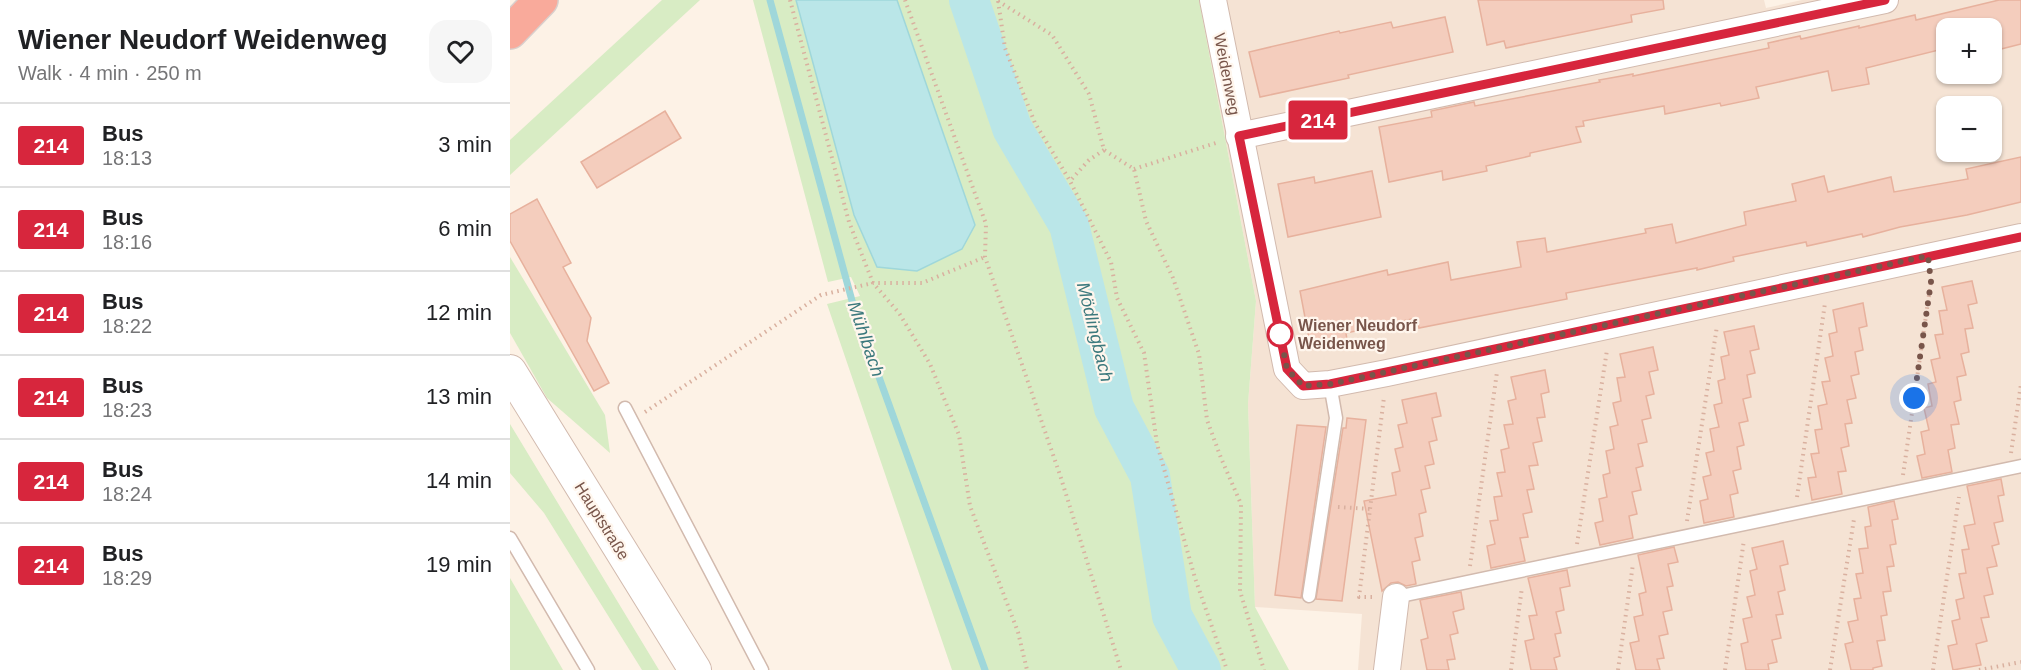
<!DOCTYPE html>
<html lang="en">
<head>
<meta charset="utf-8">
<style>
	:root { --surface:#fff; --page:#f6f6f6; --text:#202124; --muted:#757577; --line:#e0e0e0 }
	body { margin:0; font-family:Helvetica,sans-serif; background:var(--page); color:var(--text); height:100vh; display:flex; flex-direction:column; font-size:22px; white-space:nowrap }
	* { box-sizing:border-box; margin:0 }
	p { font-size:20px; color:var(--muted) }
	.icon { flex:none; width:33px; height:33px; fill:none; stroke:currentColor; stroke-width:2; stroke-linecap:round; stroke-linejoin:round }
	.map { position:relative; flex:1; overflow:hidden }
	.details { display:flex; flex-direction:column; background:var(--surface); width:510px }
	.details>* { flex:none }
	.badge { padding:0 12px; border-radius:4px; font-size:21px; line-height:39px }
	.controls { position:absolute; left:1426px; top:18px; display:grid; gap:12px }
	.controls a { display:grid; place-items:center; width:66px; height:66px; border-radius:12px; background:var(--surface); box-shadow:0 2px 4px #0004; font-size:30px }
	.you { position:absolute; width:30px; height:30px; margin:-15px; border:4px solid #fff; border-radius:50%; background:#1a73e8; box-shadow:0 0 0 9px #1a73e833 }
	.map>.badge { position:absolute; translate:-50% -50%; box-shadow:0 0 0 3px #fff }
	.round { display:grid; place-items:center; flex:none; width:63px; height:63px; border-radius:18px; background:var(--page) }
	.summary { display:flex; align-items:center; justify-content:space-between; height:102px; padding:0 18px }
	h1 { font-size:28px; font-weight:600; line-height:45px }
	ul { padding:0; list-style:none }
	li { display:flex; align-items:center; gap:18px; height:84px; padding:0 18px; border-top:2px solid var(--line) }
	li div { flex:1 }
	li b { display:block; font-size:22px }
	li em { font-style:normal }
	li .badge { min-width:66px; font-weight:700; text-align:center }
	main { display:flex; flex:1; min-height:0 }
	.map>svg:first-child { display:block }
	.residential { fill:#f5e3d4; fill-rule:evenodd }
	.green { fill:#d8ecc4 }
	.water { fill:#bae6e8; stroke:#9fd7da; stroke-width:1.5 }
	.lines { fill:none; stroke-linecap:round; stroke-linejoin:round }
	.stream { stroke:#9fd7da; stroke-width:7 }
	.river { stroke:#bae6e8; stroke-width:40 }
	.building { fill:#f4cdbd; stroke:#e7b19d; stroke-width:1.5 }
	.service-casing { stroke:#d2baae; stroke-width:15 }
	.minor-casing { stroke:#d2baae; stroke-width:28 }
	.tertiary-casing { stroke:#d2baae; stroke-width:34 }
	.motorway-casing { stroke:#d9cfcc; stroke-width:36 }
	.path { stroke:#d9b09f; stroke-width:4; stroke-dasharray:1.5 4.5; stroke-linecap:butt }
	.service { stroke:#fff; stroke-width:12 }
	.minor { stroke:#fff; stroke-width:26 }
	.tertiary { stroke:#fff; stroke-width:32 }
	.motorway { stroke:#f9aa9b; stroke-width:33 }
	.line-casing { stroke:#fff; stroke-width:14 }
	.line { stroke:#d7263d; stroke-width:9 }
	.walk { stroke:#78554a; stroke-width:6; stroke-dasharray:0 10.8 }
	.stop-dot { fill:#fff; stroke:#d7263d; stroke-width:3 }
	.labels { text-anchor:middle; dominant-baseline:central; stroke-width:4.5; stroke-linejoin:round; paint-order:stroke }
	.street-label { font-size:16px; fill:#78554a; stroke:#fff6ed }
	.stop-label { font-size:16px; font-weight:bold; fill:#78554a; stroke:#fff6ed; text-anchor:start }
	.water-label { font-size:18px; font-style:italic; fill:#3c797d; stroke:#fff6ed }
</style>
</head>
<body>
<main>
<section class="details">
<div class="summary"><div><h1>Wiener Neudorf Weidenweg</h1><p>Walk · 4 min · 250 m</p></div><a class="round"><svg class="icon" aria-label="heart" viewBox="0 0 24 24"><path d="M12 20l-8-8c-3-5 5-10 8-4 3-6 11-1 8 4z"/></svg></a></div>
<ul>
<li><span class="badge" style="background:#d7263d;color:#fff">214</span><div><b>Bus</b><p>18:13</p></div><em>3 min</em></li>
<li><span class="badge" style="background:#d7263d;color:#fff">214</span><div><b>Bus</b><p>18:16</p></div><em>6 min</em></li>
<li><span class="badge" style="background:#d7263d;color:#fff">214</span><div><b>Bus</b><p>18:22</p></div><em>12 min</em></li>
<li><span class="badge" style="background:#d7263d;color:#fff">214</span><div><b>Bus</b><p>18:23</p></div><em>13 min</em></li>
<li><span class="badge" style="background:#d7263d;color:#fff">214</span><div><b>Bus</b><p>18:24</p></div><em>14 min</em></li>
<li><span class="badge" style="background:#d7263d;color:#fff">214</span><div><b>Bus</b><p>18:29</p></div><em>19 min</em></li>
</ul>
</section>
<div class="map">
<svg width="1511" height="670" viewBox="0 0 1511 670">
	<rect width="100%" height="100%" fill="#fdf2e6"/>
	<path class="residential" d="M689,0H1254L1256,8L1292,0H1511V670H848L852,614L745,607L738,404L746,301ZM1437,28H1482V74H1437ZM1437,106H1482V152H1437Z"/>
	<g class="green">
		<polygon points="152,0 190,0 0,175 0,140"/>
		<polygon points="243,0 286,0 344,215 367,267 465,225 387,0 689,0 746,301 738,404 745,607 779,670 442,670 317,304 350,296 341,277 318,282"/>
		<polygon points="0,257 95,415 100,453 37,398 0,333"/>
		<polygon points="0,424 149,670 132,670 34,513 0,473"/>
		<polygon points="0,578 53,670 0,670"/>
	</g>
	<polygon class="water" points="286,0 387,0 465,225 452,249 407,271 367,267 344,215"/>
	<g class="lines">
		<polyline class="stream" points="260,0 344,308 475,670"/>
		<polyline class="river" points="459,0 502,128 559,225 604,408 640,476 662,616 691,670"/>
	</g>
	<g class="building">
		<polygon points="968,0 1153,0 1154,9 1121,15 1122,22 996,48 994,41 977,45"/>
		<polygon points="1489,0 1511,0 1511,44 1491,49 1486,28 1437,28 1437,48 1356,68 1359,84 1322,91 1318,71 1246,87 1249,98 1211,106 1210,103 1155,114 1154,106 1073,121 1074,126 1066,127 1071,142 1020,153 1020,156 976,166 977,171 933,180 932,171 879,182 869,127 922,117 921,111 964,102 965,106 1090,82 1089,80 1123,74 1123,76 1259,48 1258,43 1290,36 1291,39 1349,26 1349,28 1405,15 1406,20"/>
		<polygon points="935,17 943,52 838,75 839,78 750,97 739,52 829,31 830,33 881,22 883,28"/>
		<polygon points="155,111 171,138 87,188 71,162"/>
		<polygon points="1511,157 1511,202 1457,215 1390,227 1353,237 1352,234 1297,246 1296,242 1223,257 1224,261 1187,270 1187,268 1056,293 1057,299 909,328 907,318 836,333 837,340 801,349 790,291 877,270 878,275 938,262 941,280 1011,267 1007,242 1035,238 1037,252 1136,233 1135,229 1162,224 1166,243 1236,225 1234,212 1286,201 1282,184 1314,176 1318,192 1381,177 1384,192 1458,179 1456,169"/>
		<polygon points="862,171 871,217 778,237 768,184 804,177 805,183"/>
		<polygon points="27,199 61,263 53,267 81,318 77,341 99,383 84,391 0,241 0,214"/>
		<polygon points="1462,281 1467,303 1458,305 1463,328 1455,329 1459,352 1451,354 1456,375 1447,377 1451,400 1444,402 1449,424 1441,425 1445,448 1438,450 1442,472 1412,478 1407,456 1415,454 1411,432 1419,430 1414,408 1422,406 1418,384 1426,382 1421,360 1430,358 1425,335 1433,334 1429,311 1437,310 1432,287"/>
		<polygon points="1353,303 1357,326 1349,328 1353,350 1345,352 1349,374 1341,376 1346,398 1337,400 1342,423 1335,424 1339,446 1331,448 1336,471 1328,472 1332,494 1302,500 1298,478 1306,477 1301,454 1309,453 1305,430 1312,429 1308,406 1317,404 1312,382 1320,381 1315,358 1323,356 1319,334 1327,332 1323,310"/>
		<polygon points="1244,326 1249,349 1240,351 1245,373 1237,375 1241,397 1233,399 1238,421 1229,423 1234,445 1227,447 1231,469 1223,471 1228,493 1220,495 1224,517 1194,523 1190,501 1198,499 1193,477 1201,475 1196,453 1204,451 1200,429 1209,427 1204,405 1212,403 1208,381 1215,379 1211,357 1219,355 1214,332"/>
		<polygon points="1143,347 1148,370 1139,372 1144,394 1136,396 1141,418 1132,420 1137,442 1128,444 1133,466 1126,468 1131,490 1122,492 1127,514 1119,516 1123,538 1090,545 1085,523 1093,521 1089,499 1097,497 1093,475 1100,473 1096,451 1104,449 1100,427 1108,425 1103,403 1111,401 1107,378 1115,377 1110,354"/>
		<polygon points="1035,370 1039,392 1031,394 1035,417 1027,418 1032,441 1023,443 1028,465 1019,466 1024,489 1017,490 1022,512 1013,514 1018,537 1010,538 1015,561 981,568 977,546 985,544 980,521 988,520 984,497 992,496 987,473 995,472 991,450 999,448 994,425 1003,424 998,401 1006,399 1001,377"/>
		<polygon points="926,393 931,416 922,418 927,440 919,442 924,464 915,466 920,488 911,490 916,512 909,514 913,536 905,538 910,560 902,562 906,584 896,586 888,582 881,583 872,591 854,501 886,495 882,473 890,471 885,449 893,447 888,425 897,423 892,400"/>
		<polygon points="837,418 856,420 832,601 806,599 833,428 836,428"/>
		<polygon points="787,425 816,427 791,598 765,595"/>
		<polygon points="1491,479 1494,495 1488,496 1493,521 1484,523 1489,544 1482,546 1487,566 1477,568 1483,594 1474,596 1479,617 1471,618 1477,641 1466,644 1471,665 1443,670 1438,646 1447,644 1442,621 1450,619 1446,600 1454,598 1449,574 1456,573 1452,550 1459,549 1454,526 1465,524 1457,486"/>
		<polygon points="1384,501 1388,519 1382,520 1386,544 1380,545 1384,566 1377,567 1381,591 1373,592 1377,615 1371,616 1375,640 1367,641 1372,666 1363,668 1363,670 1341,670 1335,644 1343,642 1338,622 1348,620 1344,599 1351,598 1346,574 1353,573 1349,549 1358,548 1355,527 1361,526 1358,507"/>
		<polygon points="1273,541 1278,564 1270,566 1275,590 1268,592 1273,614 1266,615 1271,638 1262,640 1267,662 1258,664 1259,670 1236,670 1231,644 1238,642 1233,619 1242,617 1237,597 1245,595 1240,571 1247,569 1242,548"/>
		<polygon points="1164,547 1168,562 1158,564 1163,586 1157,587 1162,610 1153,612 1158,634 1149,636 1154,658 1147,659 1150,670 1126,670 1120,643 1129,641 1124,617 1133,615 1129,594 1136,592 1128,555"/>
		<polygon points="1057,570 1060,586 1050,588 1054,610 1046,612 1051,633 1045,634 1050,656 1044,658 1047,670 1021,670 1015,641 1024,639 1019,616 1027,615 1018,578"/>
		<polygon points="951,592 954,609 943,612 948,633 940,635 945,659 937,660 939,670 917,670 911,640 918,638 910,600"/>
	</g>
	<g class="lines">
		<g class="service-casing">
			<g id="service">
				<polyline points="115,408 252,670"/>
				<polyline points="0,538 78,670"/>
				<polyline points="799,596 826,418 820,384"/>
				<polyline points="886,597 1511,466"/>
			</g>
		</g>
		<g class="minor-casing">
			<g id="minor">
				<polyline points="703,0 777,369 793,386 820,384 877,373 1511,237"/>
				<polyline points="729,136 1375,0"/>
				<polyline points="877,670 886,597"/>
			</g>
		</g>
		<g class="tertiary-casing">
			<polyline id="tertiary" points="0,371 185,670"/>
		</g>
		<g class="motorway-casing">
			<polyline id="motorway" points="0,32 31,0"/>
		</g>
		<g class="path">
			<polyline points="280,0 339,222 363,283 389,313 420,364 449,435 460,506 508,632 517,670"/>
			<polyline points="395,0 476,224 475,257 550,475 611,670"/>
			<polyline points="488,1 542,35 579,94 594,150 624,169 636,221 663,278 689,354 697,420 711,458 731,504 730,591 754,670"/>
			<polyline points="488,1 495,48 525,123 560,181"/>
			<polyline points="594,150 579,160 560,181 601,262 607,298 634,353 647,444 685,578 717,670"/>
			<polyline points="624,169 709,142"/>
			<polyline points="135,412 311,295 363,283 412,283 475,257"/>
			<polyline points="1501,453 1511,384"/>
			<polyline points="1393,475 1421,281"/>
			<polyline points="1287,497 1315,303"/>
			<polyline points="828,507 860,509"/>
			<polyline points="1177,521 1207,326"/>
			<polyline points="1067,544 1097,350"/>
			<polyline points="960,566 987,372"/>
			<polyline points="862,597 849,597 874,397"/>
			<polyline points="1001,670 1012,587"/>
			<polyline points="1108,670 1123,564"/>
			<polyline points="1215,670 1234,540"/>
			<polyline points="1320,670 1344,519"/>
			<polyline points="1423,670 1449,497"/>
			<polyline points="1469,670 1511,662"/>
		</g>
		<use href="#service" class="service"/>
		<use href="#minor" class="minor"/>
		<use href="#tertiary" class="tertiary"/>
		<use href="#motorway" class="motorway"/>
	</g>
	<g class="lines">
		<g class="line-casing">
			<polyline id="line" points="1375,0 729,136 777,369 793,386 820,384 1511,237"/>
		</g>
		<use href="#line" class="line"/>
		<polyline class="walk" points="770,334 777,369 793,386 820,384 1418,256 1421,282 1404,398"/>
	</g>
	<circle class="stop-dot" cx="770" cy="334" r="12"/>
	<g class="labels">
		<g class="street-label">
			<text transform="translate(717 74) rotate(79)">Weidenweg</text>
			<text transform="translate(92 521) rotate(58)">Hauptstraße</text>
		</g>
		<g class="stop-label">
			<text x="788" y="325">Wiener Neudorf<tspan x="788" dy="18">Weidenweg</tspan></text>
		</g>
		<g class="water-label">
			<text transform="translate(585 332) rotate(76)">Mödlingbach</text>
			<text transform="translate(356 339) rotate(71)">Mühlbach</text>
		</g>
	</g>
</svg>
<div class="controls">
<a>+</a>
<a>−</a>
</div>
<div class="you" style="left:1404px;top:398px"></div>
<b class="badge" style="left:808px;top:120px;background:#d7263d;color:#fff">214</b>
</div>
</main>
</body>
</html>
